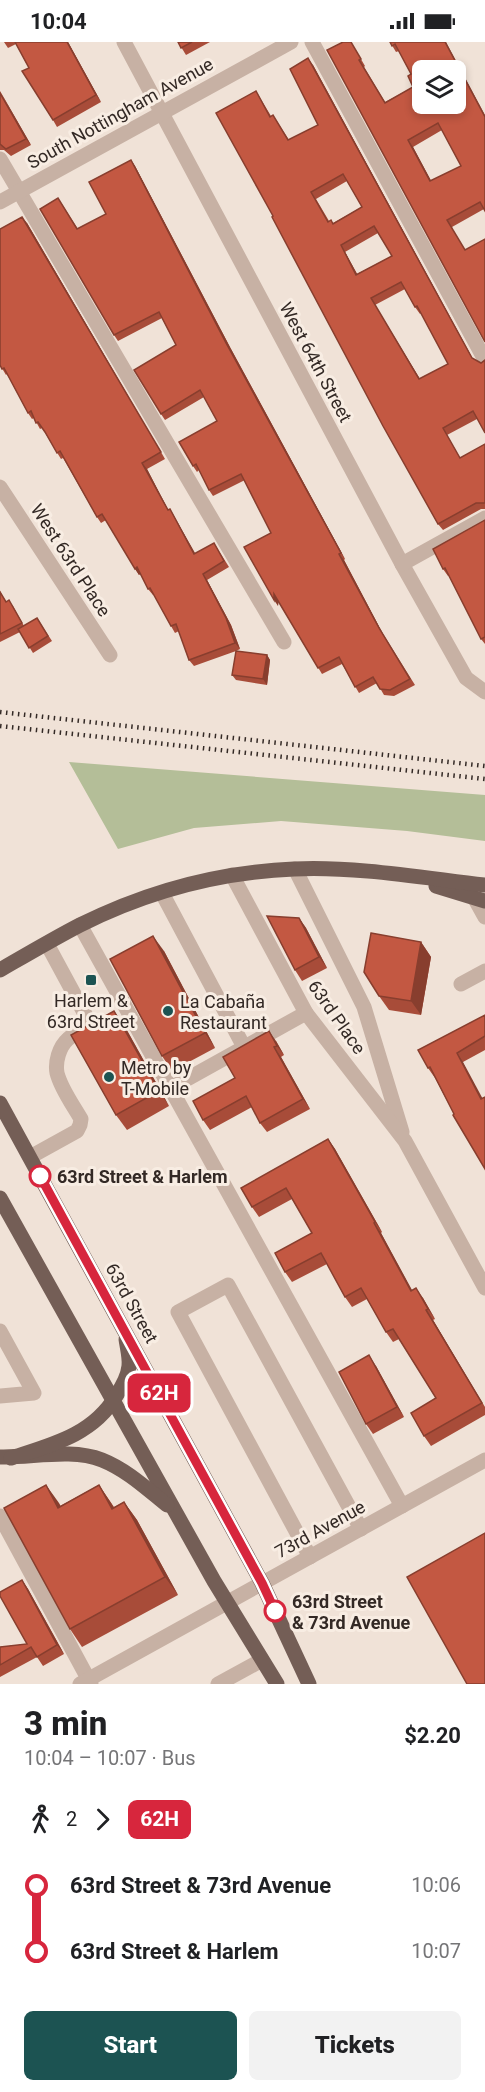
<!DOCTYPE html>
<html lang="en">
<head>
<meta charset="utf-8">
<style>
	:root { --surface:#fff; --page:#f2f2f2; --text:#202124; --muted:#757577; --accent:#1c5352 }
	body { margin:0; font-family:Roboto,sans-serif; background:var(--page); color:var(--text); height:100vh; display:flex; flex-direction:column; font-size:22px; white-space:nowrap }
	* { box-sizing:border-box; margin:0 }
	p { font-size:20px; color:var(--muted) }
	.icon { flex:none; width:33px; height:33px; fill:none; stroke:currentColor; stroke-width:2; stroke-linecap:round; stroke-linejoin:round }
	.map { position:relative; height:1642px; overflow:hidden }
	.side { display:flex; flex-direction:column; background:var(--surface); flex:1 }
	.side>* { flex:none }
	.badge { padding:0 12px; border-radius:9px; font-size:21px; line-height:39px }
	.buttons { position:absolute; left:412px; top:18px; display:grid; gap:12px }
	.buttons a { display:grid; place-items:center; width:54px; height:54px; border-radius:9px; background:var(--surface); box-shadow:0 3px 9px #0003; font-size:30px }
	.map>.badge { position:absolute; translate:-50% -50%; box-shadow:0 0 0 3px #fff }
	.legs { display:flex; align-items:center; gap:9px; height:66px; padding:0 24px; font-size:20px }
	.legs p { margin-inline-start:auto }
	.head { display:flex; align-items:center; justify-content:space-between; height:102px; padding:0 24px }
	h1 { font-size:33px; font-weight:800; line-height:45px }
	.action { display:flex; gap:12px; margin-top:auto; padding:12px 24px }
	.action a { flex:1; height:69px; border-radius:9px; background:var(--accent); color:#fff; font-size:24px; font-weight:800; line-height:69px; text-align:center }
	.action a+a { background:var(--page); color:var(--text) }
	ul { padding:0 24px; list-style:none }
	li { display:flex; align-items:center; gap:21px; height:66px; font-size:22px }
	li i { display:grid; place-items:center; width:9px; height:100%; margin:0 8px; background:currentColor }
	li i::after { content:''; width:15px; height:15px; margin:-8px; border:4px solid; border-radius:50%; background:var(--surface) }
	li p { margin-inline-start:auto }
	li:first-child i { background:linear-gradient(#0000 50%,currentColor 0) }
	li:last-child i { background:linear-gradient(currentColor 50%,#0000 0) }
	.status { display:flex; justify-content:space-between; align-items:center; height:42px; padding:0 30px; background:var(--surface); direction:ltr }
	.status svg { height:16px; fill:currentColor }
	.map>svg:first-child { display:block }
	.green { fill:#b4be98 }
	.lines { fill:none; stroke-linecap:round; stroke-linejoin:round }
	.minor { stroke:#c7b1a4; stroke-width:15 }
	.major { stroke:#745e56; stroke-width:15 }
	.rail { stroke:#332925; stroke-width:4.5; stroke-dasharray:1.5 4.5; stroke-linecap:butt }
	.wall { fill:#a84c39; fill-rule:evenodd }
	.shaded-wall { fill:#883e2e }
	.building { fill:#c35842; stroke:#883e2e; stroke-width:1.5; fill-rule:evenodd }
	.line-1-casing { stroke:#fff; stroke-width:14 }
	.line-1 { stroke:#d7263d; stroke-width:9 }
	.poi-dot { fill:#1c5352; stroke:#f8ede3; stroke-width:2 }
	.stop-1-dot { fill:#fff; stroke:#d7263d; stroke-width:3 }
	.labels { text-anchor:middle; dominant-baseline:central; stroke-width:6; stroke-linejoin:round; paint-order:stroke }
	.street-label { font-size:18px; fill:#332925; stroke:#f8ede3 }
	.poi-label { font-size:18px; fill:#332925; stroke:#f8ede3; text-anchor:start }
	.stop-label { font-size:18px; font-weight:bold; fill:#332925; stroke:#f8ede3; text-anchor:start }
</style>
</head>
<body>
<div class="status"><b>10:04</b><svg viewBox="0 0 49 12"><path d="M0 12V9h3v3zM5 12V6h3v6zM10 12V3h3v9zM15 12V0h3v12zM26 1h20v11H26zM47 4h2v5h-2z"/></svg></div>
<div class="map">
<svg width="485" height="1642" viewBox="0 0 485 1642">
	<rect width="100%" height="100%" fill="#f0e2d7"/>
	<polygon class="green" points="69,720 485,753 485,799 407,789 281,779 194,786 118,807"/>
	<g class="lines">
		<g class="minor">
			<polyline points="124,0 402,522 466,636 485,650"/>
			<polyline points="312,0 485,318"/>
			<polyline points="0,117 284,600"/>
			<polyline points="0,160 291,0"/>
			<polyline points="0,445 110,613"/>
			<polyline points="402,522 485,476"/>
			<polyline points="295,827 364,965 402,1090"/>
			<polyline points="232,833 306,971 405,1099 485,1246"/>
			<polyline points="162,851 244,1005"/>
			<polyline points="475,857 485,875"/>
			<polyline points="80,883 402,1464"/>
			<polyline points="461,942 485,929"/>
			<polyline points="171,1046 306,971"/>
			<path d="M30,1115L77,1089L80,1083L81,1077C73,1063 61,1047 57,1031C55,1020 59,1005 68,997C77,988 88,990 86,974L47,902"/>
			<polyline points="0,1289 34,1351 0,1354"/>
			<polyline points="0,1474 91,1642"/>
			<polyline points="310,1515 178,1270 228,1243 361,1487"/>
			<polyline points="80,1642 485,1418"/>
			<polyline points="218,1642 262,1618"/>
		</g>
		<g class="major">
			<polyline points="436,844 485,859"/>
			<path d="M0,928C26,913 53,897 80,883C146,850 220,830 294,827C355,824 424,836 485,843"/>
			<polyline points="0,1061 262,1541 309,1642"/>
			<polyline points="0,1156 214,1539 277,1642"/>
			<path d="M0,1415C32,1416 71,1406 102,1418C127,1428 147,1447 167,1463"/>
			<path d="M11,1416C51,1403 93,1393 116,1354C122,1345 128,1335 129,1324C130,1316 127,1305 126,1297"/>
		</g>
		<g class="rail">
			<polyline points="0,670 485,724"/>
			<polyline points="0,684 485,737"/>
		</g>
	</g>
	<g class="wall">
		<polygon points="4,0 68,0 101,60 57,85 53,78 29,26 16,2 8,6"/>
		<polygon points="178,0 210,0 186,13"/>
		<path d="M351,0L365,24L364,25L385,60L413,45L411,32L399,9L396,10L390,0H446L484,167L452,185L485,300ZM442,88L461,124L431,139L413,105Z"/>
		<path d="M313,23L473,317L481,321L477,377L447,393L460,416L485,402V467H481L443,488L438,482L273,174L256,49L271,74L273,73L289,98L318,83ZM347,139L362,165L333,181L329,179L316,157ZM378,191L392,214L357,232L345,210ZM405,247L415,265L420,272L421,271L448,322L420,337L375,263Z"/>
		<polygon points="0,49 31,103 11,114 4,108 0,108"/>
		<polygon points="131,118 135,124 231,307 345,517 344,518 383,592 415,643 394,654 384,653 377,641 359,651 342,622 322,632 278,559 278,564 271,491 245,438 213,454 209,448 199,428 197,430 193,424 217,379 204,355 165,378 161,372 176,303 162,276 118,299 114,293 58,156 78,187 106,172"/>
		<polygon points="27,181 165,417 147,427 168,468 170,467 174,474 195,512 214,501 229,525 207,538 231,583 240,607 236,609 267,613 270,618 267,643 236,638 232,633 236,609 194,624 189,618 179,589 175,591 171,584 154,553 153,553 148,547 140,532 139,533 106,478 101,481 97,475 63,416 61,417 42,386 40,387 34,376 32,377 28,371 7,332 6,333 0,323"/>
		<polygon points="485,478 485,602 481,597 449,533 448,534 443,527"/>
		<polygon points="0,549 6,560 13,564 24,584 37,576 52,599 33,611 20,590 0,600"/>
		<polygon points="299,876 306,886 327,926 302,939 295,928"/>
		<polygon points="421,900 431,915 421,973 389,968 379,954"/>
		<polygon points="164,909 215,1006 172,1029 162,1014"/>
		<polygon points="114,969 124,983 169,1064 127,1088 116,1073"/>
		<polygon points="485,973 485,1008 463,1020 454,1072 435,1036 428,1026"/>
		<polygon points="276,999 284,1013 281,1015 310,1067 267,1090 260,1081 252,1065 210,1088 203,1078 235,1036"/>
		<polygon points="328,1097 335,1107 382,1190 381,1191 412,1249 423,1256 435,1277 433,1278 485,1365 485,1373 431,1404 424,1394 436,1356 399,1297 393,1300 386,1290 367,1257 352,1265 345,1255 327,1222 292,1240 285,1230 312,1191 292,1157 259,1175 252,1165"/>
		<polygon points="376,1324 404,1375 373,1392 366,1382"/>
		<polygon points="46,1443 60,1464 99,1443 114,1465 124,1460 137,1478 178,1553 82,1605 70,1587"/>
		<polygon points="22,1538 28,1547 64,1612 43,1624 37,1615 0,1635 0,1605 27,1602"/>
	</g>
	<g class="shaded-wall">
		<polygon points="67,0 68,0 101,60 96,53"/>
		<polygon points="445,0 446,0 485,73 485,75"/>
		<polygon points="308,16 313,23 476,323 472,316"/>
		<polygon points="0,49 31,103 26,97"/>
		<polygon points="408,98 413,105 435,146 430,139"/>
		<polygon points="131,118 135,124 231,307 345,517 341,511 226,301"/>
		<polygon points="22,175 27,181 165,417 161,410"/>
		<polygon points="341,203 345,210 361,239 356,233"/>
		<polygon points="371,256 375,263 424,344 419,337"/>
		<polygon points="142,421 147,427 172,475 168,468"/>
		<polygon points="170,467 174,474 199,518 194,512"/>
		<polygon points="339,512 344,518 383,592 415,643 379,586"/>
		<polygon points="137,525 141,531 139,533 135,527"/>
		<polygon points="203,532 207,538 231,583 240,607 235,601"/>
		<polygon points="274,552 279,558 278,564 274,558"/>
		<polygon points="267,613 270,618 267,643 263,637"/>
		<polygon points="299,876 306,886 327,926 319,915"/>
		<polygon points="153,894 164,909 215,1006 205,991"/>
		<polygon points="421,900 431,915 421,973 411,959"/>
		<polygon points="114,969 124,983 169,1064 159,1049"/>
		<polygon points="269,989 276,999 284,1013 277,1004"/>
		<polygon points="274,1005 281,1015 310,1067 303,1057"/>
		<polygon points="457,1011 463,1020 485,1061 481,1057"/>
		<polygon points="328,1097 335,1107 382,1190 375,1180"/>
		<polygon points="374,1181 381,1191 418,1259 411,1249"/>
		<polygon points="416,1246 423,1256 435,1277 428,1267"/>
		<polygon points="426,1268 433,1278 485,1366 482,1361"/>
		<polygon points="369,1313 376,1324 404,1375 397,1365"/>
		<polygon points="46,1443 59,1461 71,1483 58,1466"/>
		<polygon points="99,1443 111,1461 124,1484 112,1467"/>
		<polygon points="124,1460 137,1478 178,1553 165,1535"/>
		<polygon points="22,1538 28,1547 64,1612 57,1603"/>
	</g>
	<g class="building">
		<polygon points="15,0 67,0 96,53 53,78 22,29 29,26"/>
		<polygon points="178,0 192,0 181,6"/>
		<path d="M343,0H351L361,17L359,18L385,61L413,45L408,34L411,32L395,2L392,4L390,0H445L485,75V169L480,160L447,178L465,208L485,197V300L327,8ZM423,28H456V62H423ZM438,81L461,124L430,139L408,98Z"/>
		<path d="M308,16L472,316L481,321L485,318V391L473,369L443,386L460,416L485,402V461H476L438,482L383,384L272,175L273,174L216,71L256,49L270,75L273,73L288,98L318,83L290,27ZM343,132L362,165L333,182L331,178L328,180L311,150ZM374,184L392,214L356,233L341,203ZM401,240L415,265L417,264L448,322L419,337L371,256Z"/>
		<polygon points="0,51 26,97 6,107 0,102"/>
		<polygon points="131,118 226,301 341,511 339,512 379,586 410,637 390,648 380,647 373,635 355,645 339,615 318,626 274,552 274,558 244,505 271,491 241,432 209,448 196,422 193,424 179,400 217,379 200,348 161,372 134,328 176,303 159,270 114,293 40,167 58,156 77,187 106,172 89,140"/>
		<polygon points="22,175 161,410 142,421 168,468 170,467 194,512 214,501 224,519 203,532 226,576 235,601 189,618 176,582 171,584 150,546 148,547 137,525 135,527 102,472 97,475 60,409 57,411 45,390 38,380 36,381 31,369 28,371 4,326 2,327 0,323 0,187"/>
		<polygon points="485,478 485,595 481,597 445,526 443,527 433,507"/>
		<polygon points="0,550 6,560 9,558 22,581 0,592"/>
		<polygon points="37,576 48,594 29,606 18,587"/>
		<polygon points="236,609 267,613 263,637 232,633"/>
		<polygon points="267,874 299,876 319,915 295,928"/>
		<polygon points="371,891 421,900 411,959 379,954 364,930"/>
		<polygon points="153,894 205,991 162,1014 110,917"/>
		<polygon points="114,969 159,1049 116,1073 71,993"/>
		<polygon points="485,973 485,994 457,1011 481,1057 485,1055 485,1127 453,1073 454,1072 430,1025 428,1026 418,1008"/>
		<polygon points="269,989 277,1004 274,1005 303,1057 260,1081 246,1054 203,1078 193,1059 235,1036 223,1015"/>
		<polygon points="328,1097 375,1180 374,1181 411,1249 416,1246 428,1267 426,1268 482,1361 424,1394 411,1371 436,1356 393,1287 386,1290 361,1246 345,1255 321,1211 285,1230 275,1211 312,1191 286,1146 252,1165 241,1146"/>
		<polygon points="369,1313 397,1365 366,1382 339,1330"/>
		<polygon points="46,1443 58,1466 99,1443 112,1467 124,1460 165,1535 70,1587 4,1466"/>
		<polygon points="485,1491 485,1642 467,1642 407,1535"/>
		<polygon points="22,1538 57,1603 37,1615 31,1605 0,1623 0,1605 27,1602 0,1554 0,1550"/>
	</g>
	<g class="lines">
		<g class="line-1-casing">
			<polyline id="line-1" points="40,1134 262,1541 275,1569"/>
		</g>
		<use href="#line-1" class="line-1"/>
	</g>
	<g class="poi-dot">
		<rect x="85" y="932" width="12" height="12" rx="3"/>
		<circle cx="168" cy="969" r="6"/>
		<circle cx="109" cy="1035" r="6"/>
	</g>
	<g class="stop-1-dot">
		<circle cx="40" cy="1134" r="10"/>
		<circle cx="275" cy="1569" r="10"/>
	</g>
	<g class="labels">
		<g class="street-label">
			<text transform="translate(120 71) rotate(-29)">South Nottingham Avenue</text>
			<text transform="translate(316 320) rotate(62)">West 64th Street</text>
			<text transform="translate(71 518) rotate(57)">West 63rd Place</text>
			<text transform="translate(337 975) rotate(55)">63rd Place</text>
			<text transform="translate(132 1261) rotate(61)">63rd Street</text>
			<text transform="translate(320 1487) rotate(-29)">73rd Avenue</text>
		</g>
		<g class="poi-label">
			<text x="91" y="958" text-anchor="middle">Harlem &amp;<tspan x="91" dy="21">63rd Street</tspan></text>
			<text x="180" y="959">La Cabaña<tspan x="180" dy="21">Restaurant</tspan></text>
			<text x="121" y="1025">Metro by<tspan x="121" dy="21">T-Mobile</tspan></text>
		</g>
		<g class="stop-label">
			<text x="57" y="1134">63rd Street &amp; Harlem</text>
			<text x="292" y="1559">63rd Street<tspan x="292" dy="21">&amp; 73rd Avenue</tspan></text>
		</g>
	</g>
</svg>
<div class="buttons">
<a><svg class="icon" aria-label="layers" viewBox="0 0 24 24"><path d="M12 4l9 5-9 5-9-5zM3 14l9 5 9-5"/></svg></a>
</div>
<b class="badge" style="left:159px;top:1351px;background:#d7263d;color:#fff">62H</b>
</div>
<section class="side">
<div class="head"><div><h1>3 min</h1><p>10:04 – 10:07 · Bus</p></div><b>$2.20</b></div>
<div class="legs"><svg class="icon" aria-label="walk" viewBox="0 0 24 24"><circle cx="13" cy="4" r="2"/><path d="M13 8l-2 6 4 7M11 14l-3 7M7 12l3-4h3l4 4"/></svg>2<svg class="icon" aria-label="forward" viewBox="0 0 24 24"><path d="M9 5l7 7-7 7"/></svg><b class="badge" style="background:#d7263d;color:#fff">62H</b></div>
<ul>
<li><i style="color:#d7263d"></i><b>63rd Street &amp; 73rd Avenue</b><p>10:06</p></li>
<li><i style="color:#d7263d"></i><b>63rd Street &amp; Harlem</b><p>10:07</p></li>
</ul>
<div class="action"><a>Start</a><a>Tickets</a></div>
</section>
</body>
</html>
